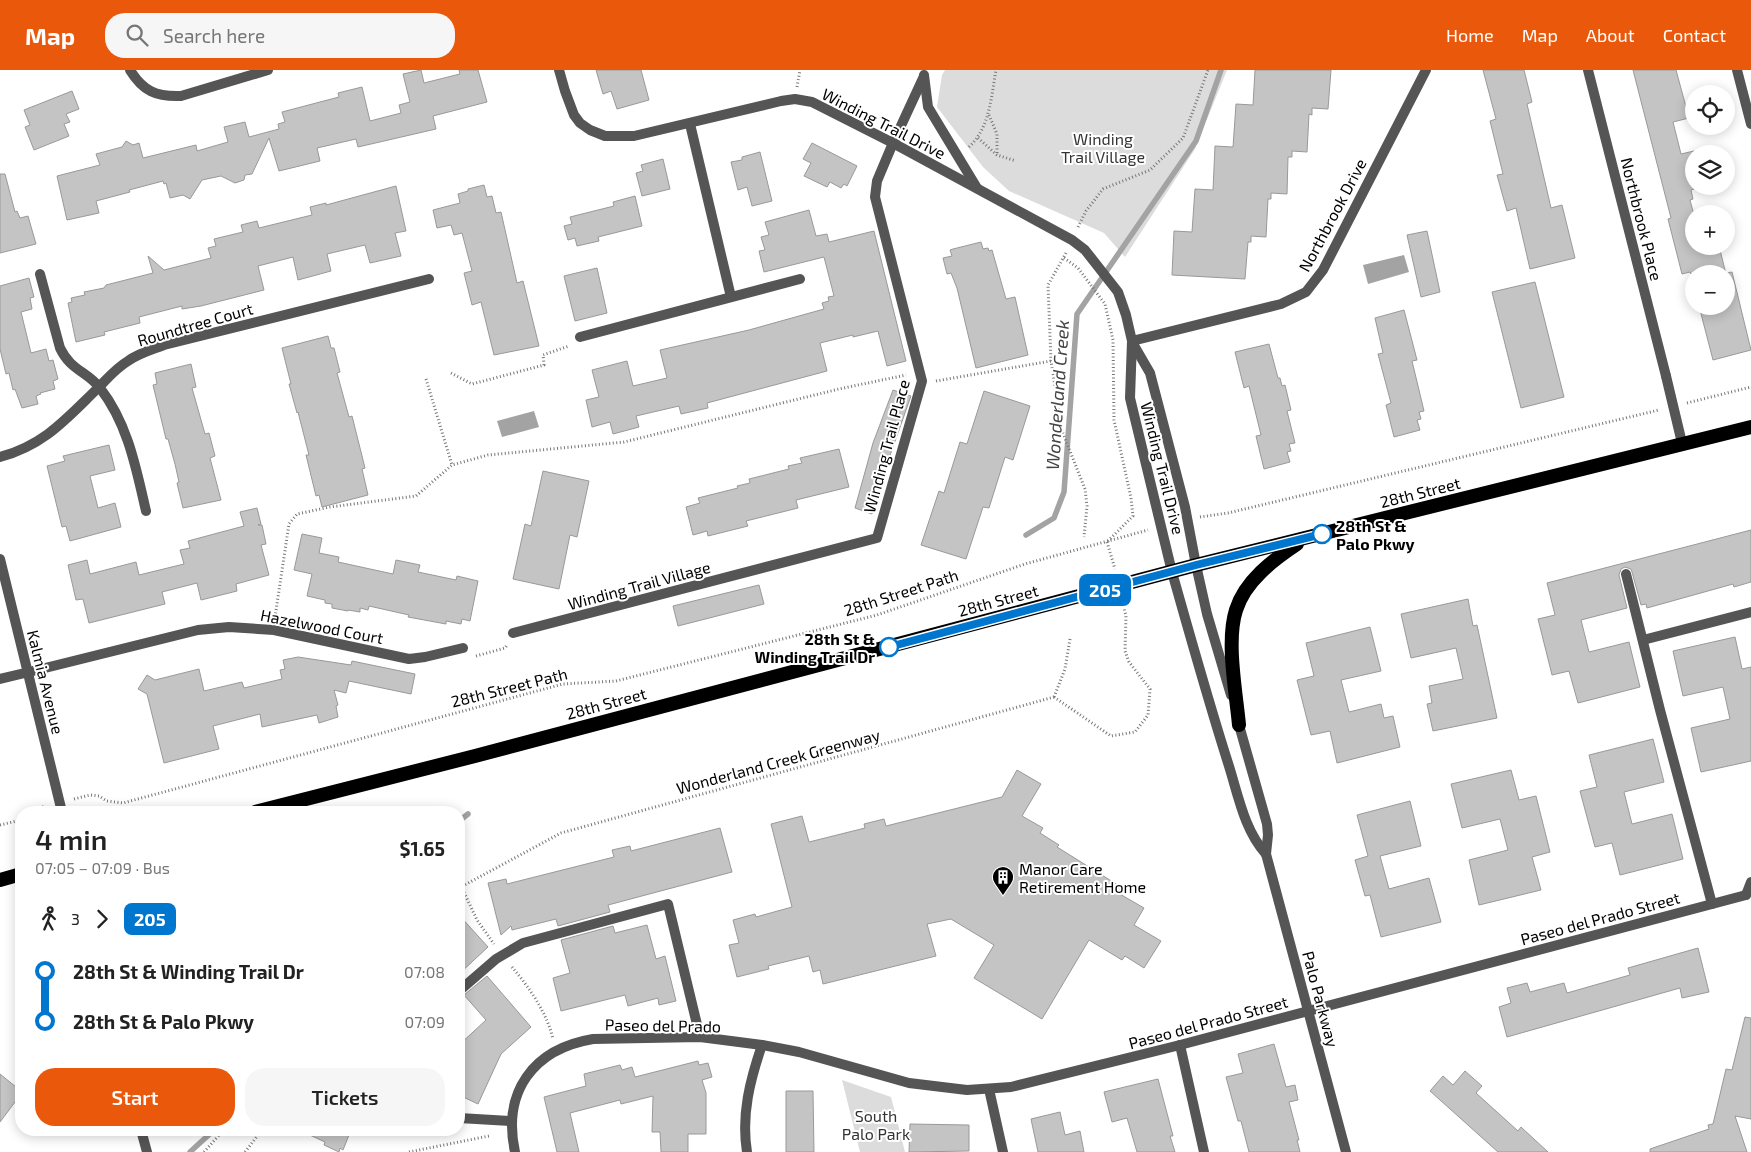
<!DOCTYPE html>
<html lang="en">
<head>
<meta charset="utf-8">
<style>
	:root { --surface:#fff; --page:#f6f6f6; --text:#222; --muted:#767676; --accent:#ea580c }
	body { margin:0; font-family:"Exo 2",sans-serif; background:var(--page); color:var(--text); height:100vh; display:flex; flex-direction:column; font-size:19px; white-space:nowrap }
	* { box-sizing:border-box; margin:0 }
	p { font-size:16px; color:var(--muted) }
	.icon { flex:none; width:28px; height:28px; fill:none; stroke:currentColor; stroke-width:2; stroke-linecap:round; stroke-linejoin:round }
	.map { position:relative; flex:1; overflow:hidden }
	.drawer { position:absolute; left:15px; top:736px; width:450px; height:330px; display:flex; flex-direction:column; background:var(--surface); border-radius:20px; box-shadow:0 2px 12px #0003 }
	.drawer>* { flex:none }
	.badge { padding:0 10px; border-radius:8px; font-size:18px; line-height:32px }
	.tools { position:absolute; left:1685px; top:15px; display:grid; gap:10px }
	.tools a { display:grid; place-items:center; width:50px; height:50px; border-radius:50%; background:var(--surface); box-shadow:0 2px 12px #0003; font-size:25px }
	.map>.badge { position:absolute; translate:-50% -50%; box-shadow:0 0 0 2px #fff }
	.legs { display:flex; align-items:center; gap:8px; height:55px; padding:0 20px; font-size:16px }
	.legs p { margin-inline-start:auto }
	.head { display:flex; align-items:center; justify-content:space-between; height:85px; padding:0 20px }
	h1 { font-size:28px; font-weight:600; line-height:38px }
	.cta { display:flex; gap:10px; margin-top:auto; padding:10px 20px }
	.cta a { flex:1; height:58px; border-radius:20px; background:var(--accent); color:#fff; font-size:20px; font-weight:600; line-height:58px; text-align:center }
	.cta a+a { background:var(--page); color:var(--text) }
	ul { padding:0 20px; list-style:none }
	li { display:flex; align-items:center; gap:18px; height:50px; font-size:19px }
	li i { display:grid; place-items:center; width:8px; height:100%; margin:0 6px; background:currentColor }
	li i::after { content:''; width:12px; height:12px; margin:-6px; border:4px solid; border-radius:50%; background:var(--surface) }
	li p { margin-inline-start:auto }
	li:first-child i { background:linear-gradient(#0000 50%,currentColor 0) }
	li:last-child i { background:linear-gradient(currentColor 50%,#0000 0) }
	header { display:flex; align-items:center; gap:30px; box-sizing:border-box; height:70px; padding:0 25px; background:var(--accent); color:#fff }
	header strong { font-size:24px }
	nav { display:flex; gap:28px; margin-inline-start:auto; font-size:18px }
	.search { width:350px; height:45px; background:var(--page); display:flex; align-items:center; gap:12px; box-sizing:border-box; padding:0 18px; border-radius:20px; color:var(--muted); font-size:19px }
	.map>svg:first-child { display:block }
	.green { fill:#dcdcdc }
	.water { fill:#a3a3a3 }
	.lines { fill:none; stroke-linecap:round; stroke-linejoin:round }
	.stream { stroke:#a3a3a3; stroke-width:5.5 }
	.building { fill:#c4c4c4; stroke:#999 }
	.path { stroke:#777; stroke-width:3; stroke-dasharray:1 2.5; stroke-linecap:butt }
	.service { stroke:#555; stroke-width:10 }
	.minor { stroke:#555; stroke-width:10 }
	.tertiary { stroke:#555; stroke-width:10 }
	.trunk { stroke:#000; stroke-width:14 }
	.line-1-casing { stroke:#fff; stroke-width:11 }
	.line-1 { stroke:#0076ce; stroke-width:8 }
	.stop-1-dot { fill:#fff; stroke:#0076ce; stroke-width:2.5 }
	.labels { text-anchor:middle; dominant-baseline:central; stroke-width:4; stroke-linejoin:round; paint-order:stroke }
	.street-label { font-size:16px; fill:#000; stroke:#fff }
	.park-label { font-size:16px; fill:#333; stroke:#fff }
	.stop-label { font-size:16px; font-weight:bold; fill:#000; stroke:#fff; text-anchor:start }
	.poi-label { font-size:16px; fill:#000; stroke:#fff; text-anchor:start }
	.water-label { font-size:18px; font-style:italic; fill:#444; stroke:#fff }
</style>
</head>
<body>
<header>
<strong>Map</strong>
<div class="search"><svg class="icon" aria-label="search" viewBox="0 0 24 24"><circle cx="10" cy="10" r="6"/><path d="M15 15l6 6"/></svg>Search here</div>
<nav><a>Home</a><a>Map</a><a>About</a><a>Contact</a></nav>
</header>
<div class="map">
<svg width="1751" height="1082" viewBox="0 0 1751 1082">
	<rect width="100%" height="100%" fill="#fff"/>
	<g class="green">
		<polygon points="945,0 1227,0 1195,79 1125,187 1104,163 1009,121 983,97 937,37 942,5"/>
		<polygon points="842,1010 891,1027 905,1082 860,1082"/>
	</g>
	<g class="water">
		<polygon points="1404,185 1409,202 1368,214 1363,195"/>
		<polygon points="534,341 539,357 502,367 497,351"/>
	</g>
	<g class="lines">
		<g class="stream">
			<polyline points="1026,465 1054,448 1064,422 1077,244 1196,71 1221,0"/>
			<polyline points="459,751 468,744"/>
			<polyline points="190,1082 214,1060"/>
		</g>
	</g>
	<g class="building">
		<polygon points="421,0 424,13 460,4 459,0 478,0 487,32 433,46 436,59 358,77 356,69 317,78 320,91 279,101 269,68 252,104 245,105 244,110 235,113 221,106 202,110 190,129 183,125 170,128 166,113 164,114 163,111 129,120 130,122 96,131 99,143 67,150 57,106 100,95 96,84 122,77 126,71 133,75 139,73 143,88 196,75 197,81 228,72 224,57 245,52 249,67 279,59 278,54 285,52 282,42 339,27 338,23 362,17 370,51 401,43 399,35 410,32 403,4"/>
		<polygon points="596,0 641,0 649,30 617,39 611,21 603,24"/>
		<polygon points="1255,0 1331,0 1328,39 1312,38 1312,45 1309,44 1307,82 1292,81 1292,87 1288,87 1287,124 1271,123 1271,129 1268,129 1266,167 1251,166 1251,172 1248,172 1245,209 1172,205 1174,161 1192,162 1195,119 1213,120 1215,76 1233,77 1236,34 1253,35"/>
		<polygon points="1483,0 1524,0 1532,32 1527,34 1551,138 1562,135 1575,188 1530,199 1516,138 1507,141 1497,105 1503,104 1490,51 1496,49"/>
		<polygon points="1633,0 1676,0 1689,48 1673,52 1681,84 1694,81 1694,119 1691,120 1693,129 1690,130 1694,145 1694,176 1719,176 1726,204 1691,204 1690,202 1682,204 1668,149 1671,148"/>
		<polygon points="72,21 79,39 66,44 70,52 64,54 69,66 34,80 25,57 30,55 24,40"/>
		<polygon points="812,73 857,96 847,116 844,114 841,118 830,112 827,117 804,106 811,93 803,89"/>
		<polygon points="760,82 772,131 752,136 747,117 738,120 731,92 742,90 742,87"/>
		<polygon points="663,89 670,119 642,126 636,103 643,101 641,95"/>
		<polygon points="0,104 5,104 15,142 17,141 20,148 28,146 36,174 0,183"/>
		<polygon points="484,115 487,127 492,126 496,143 501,142 517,213 523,211 539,276 494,285 481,232 472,235 464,203 472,201 462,163 454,165 451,155 437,158 433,140 460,133 458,124 468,121 468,119"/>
		<polygon points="396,116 406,161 395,163 401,186 370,193 365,175 327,184 331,201 298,210 293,187 258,196 264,220 201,236 182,239 182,236 139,247 140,253 104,262 105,265 76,272 68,233 72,232 71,228 85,225 84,222 104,218 106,215 153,203 148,186 164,200 211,188 208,178 216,176 214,169 243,162 241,155 257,151 259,158 312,145 310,137 326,133 326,135"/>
		<polygon points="635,126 642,156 598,167 599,171 577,176 575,168 568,170 564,156 572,154 570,147 614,136 613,132"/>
		<polygon points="809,140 816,166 827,164 829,172 874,161 906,291 887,296 878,261 853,267 853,265 820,273 827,301 707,333 708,338 681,344 679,336 636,346 639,357 613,364 610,352 592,357 586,330 599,327 592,300 627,291 633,316 667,308 660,280 749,260 824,239 822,233 829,231 828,227 834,226 824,187 764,202 759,181 765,180 761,167 769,165 765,152"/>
		<polygon points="1427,161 1440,222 1421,227 1407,165"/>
		<polygon points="981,172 983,179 988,178 989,181 992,180 1006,229 1015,227 1028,285 976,298 957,218 951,203 947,204 943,188 952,186 950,180 953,179"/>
		<polygon points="597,198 607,243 575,251 564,206"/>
		<polygon points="1732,202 1751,280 1713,290 1699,236 1726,236 1726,203"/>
		<polygon points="29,208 34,227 30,228 32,239 21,242 31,283 46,279 49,291 53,290 58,309 53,311 55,319 40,323 41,324 36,326 38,334 22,338 15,319 13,320 9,303 6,304 0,279 0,216"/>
		<polygon points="1535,212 1564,327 1521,338 1492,222"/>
		<polygon points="1404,240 1417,290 1412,291 1424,341 1419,342 1421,349 1417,350 1420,360 1394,367 1386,335 1391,333 1378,284 1383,283 1375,248"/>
		<polygon points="328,266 331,278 334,278 340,302 337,303 349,347 352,346 365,398 362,399 368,425 322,437 319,425 316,426 306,385 309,385 298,342 297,343 289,314 291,314 282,278"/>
		<polygon points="1269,274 1278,308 1280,308 1282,316 1285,315 1291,340 1287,341 1295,373 1289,374 1291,381 1287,382 1290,392 1264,399 1256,366 1261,365 1249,316 1244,318 1235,282"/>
		<polygon points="191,294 196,317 192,318 205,364 209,363 215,386 210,388 221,430 183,438 177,413 179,412 175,394 168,369 166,369 153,315 157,314 155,303"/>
		<polygon points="893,320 911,326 887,394 872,444 855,438 873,373"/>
		<polygon points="984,321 1030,336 1013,390 1005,387 989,438 983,437 966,489 921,475 939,421 944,423 960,372 967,374"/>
		<polygon points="109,375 115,400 90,406 98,438 115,433 121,457 70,471 66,456 62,457 47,396 65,391 63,386"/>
		<polygon points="839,379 849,417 796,430 798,438 746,451 748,456 708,466 707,461 693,465 686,437 700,433 698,428 738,418 737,416 750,413 749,409 789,399 788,396 802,393 800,388"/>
		<polygon points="543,401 589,411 577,467 570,465 559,519 513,509 525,454 531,456"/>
		<polygon points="257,438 261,454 258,455 262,455 266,474 261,475 269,505 236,514 237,521 201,530 197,513 162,522 165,534 89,553 83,529 76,530 68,495 87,490 90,504 136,492 139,505 184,494 180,480 190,478 188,471 244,456 240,442"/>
		<polygon points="1751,460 1751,512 1734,517 1733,514 1647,538 1646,534 1641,535 1632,502 1631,499 1625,497 1621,499 1619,505 1627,538 1581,550 1589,582 1629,572 1640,617 1578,633 1569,601 1552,605 1538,549 1555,545 1547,513"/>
		<polygon points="302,464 322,468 319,483 339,487 338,492 393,504 396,490 420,495 418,502 456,510 457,506 478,511 470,551 462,549 461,554 446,551 446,554 408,547 409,545 369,536 368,540 360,538 360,542 348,540 348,541 332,538 332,534 325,533 325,530 307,526 312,504 294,500"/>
		<polygon points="759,515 764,534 678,556 673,536"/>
		<polygon points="1468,529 1473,556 1477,555 1497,648 1433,661 1427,634 1432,633 1429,616 1463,609 1456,578 1411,588 1401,544"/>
		<polygon points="1370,557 1381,601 1341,610 1349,642 1381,634 1384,648 1393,646 1400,677 1337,693 1330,661 1311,665 1297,610 1314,606 1306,573"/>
		<polygon points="1735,567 1742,599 1751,597 1751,691 1701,702 1691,658 1730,649 1723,617 1683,626 1673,581"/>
		<polygon points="298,587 351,595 352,591 415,604 411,624 349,611 346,623 334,620 338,635 336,636 338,647 319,653 317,645 262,657 260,644 213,656 219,679 164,693 147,624 138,619 147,605 155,610 199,599 204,621 242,612 244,618 282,609 280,600 285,599 283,590"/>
		<polygon points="1653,669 1664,712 1624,722 1632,754 1672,744 1683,789 1620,805 1612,773 1595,777 1580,721 1597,717 1589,685"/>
		<polygon points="1017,700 1041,714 1022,746 1043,758 1040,763 1059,775 1057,777 1121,817 1118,823 1144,838 1134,855 1161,871 1144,898 1125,886 1122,890 1089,870 1042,949 974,908 994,875 951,849 927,854 936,886 823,914 820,900 813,902 809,886 768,896 769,899 737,907 729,875 739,873 733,850 755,844 756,847 792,837 771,754 802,746 809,772 865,758 864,754 884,749 886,756 1002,727"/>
		<polygon points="1511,700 1519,730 1536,726 1550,782 1532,787 1541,820 1479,835 1469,790 1508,780 1500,749 1462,758 1451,714"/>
		<polygon points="1410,731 1421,776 1380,786 1389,819 1429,808 1441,852 1381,867 1370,825 1365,826 1355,790 1368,786 1357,745"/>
		<polygon points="720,758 732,802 608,835 610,842 558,856 556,849 512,860 511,856 501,865 488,813 506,809 507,814 614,787 612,780 630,776 631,781"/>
		<polygon points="459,845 488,877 459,904"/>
		<polygon points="647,855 656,889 665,886 676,931 659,935 658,928 628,936 625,925 561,941 553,908 570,903 561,870 613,856 615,863"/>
		<polygon points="1698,878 1709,922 1682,928 1680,918 1507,967 1499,937 1511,933 1507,918 1527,913 1530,922 1564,913 1567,923 1630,905 1628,898"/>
		<polygon points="487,906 531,957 501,984 478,1034 459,1025 459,975 486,950 464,925"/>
		<polygon points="1745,947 1751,948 1751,1049 1735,1046 1747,1082 1650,1082 1650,1079 1709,1059 1708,1055 1713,1054 1726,999 1732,1000"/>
		<polygon points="1274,974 1286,1017 1295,1015 1298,1030 1289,1032 1299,1070 1297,1070 1300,1082 1249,1082 1241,1051 1238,1051 1226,1007 1243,1003 1238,984"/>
		<polygon points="698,991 699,995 708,993 712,1007 702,1010 706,1023 706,1064 688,1064 688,1082 661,1082 660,1062 652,1062 653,1026 621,1034 620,1030 570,1043 579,1082 557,1082 544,1027 586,1016 584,1004 620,995 622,1000 632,997 635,1007"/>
		<polygon points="1465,1001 1482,1016 1476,1023 1518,1061 1521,1057 1548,1082 1498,1082 1430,1021 1443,1006 1453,1015"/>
		<polygon points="0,1004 21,1021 21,1024 0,1052"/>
		<polygon points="1158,1009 1173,1066 1170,1066 1175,1082 1137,1082 1127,1048 1112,1052 1104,1022"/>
		<polygon points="786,1021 813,1021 814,1082 786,1082"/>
		<polygon points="1060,1042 1065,1065 1080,1061 1084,1082 1038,1082 1031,1049"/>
		<polygon points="910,1054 969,1055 969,1081 909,1082"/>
		<polygon points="299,1060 351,1060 343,1080 340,1078 339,1082 324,1075 325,1072"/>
	</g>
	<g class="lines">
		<g class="path">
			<polyline points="797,17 800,0"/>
			<polyline points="989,45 997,64 997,85"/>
			<polyline points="978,68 997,85 1016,91"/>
			<path d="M969,77C990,57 991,28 996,0"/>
			<polyline points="1078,157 1086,141 1103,119 1150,100 1183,68 1208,0"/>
			<polyline points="1066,183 1048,215 1051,291 1062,361 1085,419 1087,436 1084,467"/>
			<polyline points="1064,188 1078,198 1105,234 1113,270 1114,350 1131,428 1133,446 1108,471"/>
			<polyline points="451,303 472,314 544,295 543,285 569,276"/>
			<polyline points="426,309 452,395"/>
			<polyline points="936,311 1051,291"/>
			<polyline points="1687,333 1751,317"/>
			<polyline points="1200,447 1228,443 1659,340"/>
			<polyline points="1107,472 1115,499"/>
			<polyline points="275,547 289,454 297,444 330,437 416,426 452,395 488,385 624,372 839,319 906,305"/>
			<polyline points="476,586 505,578 507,575"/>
			<polyline points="1054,627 1111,666 1135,662 1148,645 1150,619 1129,592 1125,581 1126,546 1122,530"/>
			<polyline points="1054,627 1065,599 1070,569"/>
			<polyline points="74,729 90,725 99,726 107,731 123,733 563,614 616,611 877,545 1025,494 1148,460"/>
			<polyline points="34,742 36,739 46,736"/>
			<polyline points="0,755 21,750"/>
			<polyline points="461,816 477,850 494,874"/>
			<polyline points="459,818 561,763 1054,627"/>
			<path d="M512,897C529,917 547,943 553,969"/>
			<polyline points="204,1082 220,1064 227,1060"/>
			<polyline points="245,1082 262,1060"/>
			<polyline points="409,1082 489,1066"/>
		</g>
		<g class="service">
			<polyline points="1737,0 1751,54"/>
			<path d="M40,204L60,278C71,301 87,301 100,318C128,354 136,398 146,441"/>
			<polyline points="580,267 800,209"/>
			<polyline points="1666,306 1682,373"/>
			<polyline points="1626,504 1660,640 1712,834"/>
			<polyline points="513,563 877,468 922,311 875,127 877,111 893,73"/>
			<polyline points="1643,570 1751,542"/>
			<polyline points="29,602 198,560 229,557 274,560 409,589 425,587 463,578"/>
			<polyline points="1746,825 1751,812"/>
			<polyline points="459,921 496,889 523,873 668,834 700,967"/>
			<polyline points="459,1048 511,1051"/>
		</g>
		<g class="minor">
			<path d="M130,0C143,21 156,27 181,26L268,0"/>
			<polyline points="559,0 565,21 574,45 580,53 590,60 605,66 634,66 781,31 795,29 812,32 893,73 1072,170 1085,180 1118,222 1126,245 1132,271 1130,328 1172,502"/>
			<polyline points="1588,0 1666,306"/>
			<polyline points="924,5 928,37 977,118"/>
			<polyline points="690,54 731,227"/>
			<polyline points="893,73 924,6"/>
			<polyline points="1132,271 1281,234 1306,222 1323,200 1426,0"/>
			<polyline points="1132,272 1150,303 1185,437 1196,495"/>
			<path d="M0,387C44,375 65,350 97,319C107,309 116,298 128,291C139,283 151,280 164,275L429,209"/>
			<polyline points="0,609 29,602"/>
			<polyline points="1180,975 1204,1082"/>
			<polyline points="989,1019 1003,1082"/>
			<polyline points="141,1060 147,1082"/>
			<path d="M515,1082C502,1022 533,979 593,969L700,967L762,975L799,982L909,1013L967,1020L1011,1017L1180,975L1746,825"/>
			<path d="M747,1082C741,1045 750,1010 762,975"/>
		</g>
		<g class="tertiary">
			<polyline points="0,489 62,742"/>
			<polyline points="1196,495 1207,544 1231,625"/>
			<path d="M1172,502C1190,566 1208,630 1228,693C1238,724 1244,760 1266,784"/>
			<polyline points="1237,648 1267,754 1268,765 1266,784 1346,1082"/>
		</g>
		<g class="trunk">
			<path d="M1239,655C1236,622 1226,571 1236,540C1245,511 1273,490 1297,474"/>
			<polyline points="255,742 475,686 1196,495 1751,357"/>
			<polyline points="0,810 21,804"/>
		</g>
	</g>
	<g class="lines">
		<g class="line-1-casing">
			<polyline id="line-1" points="889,577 1196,495 1322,464"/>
		</g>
		<use href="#line-1" class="line-1"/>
	</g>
	<defs>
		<g id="building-pin" transform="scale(1.125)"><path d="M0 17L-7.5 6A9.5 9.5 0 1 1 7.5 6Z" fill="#000" stroke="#fff"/><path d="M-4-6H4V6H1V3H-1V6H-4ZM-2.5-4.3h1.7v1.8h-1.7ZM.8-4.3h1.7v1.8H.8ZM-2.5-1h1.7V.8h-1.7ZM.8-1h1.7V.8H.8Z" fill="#fff"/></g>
	</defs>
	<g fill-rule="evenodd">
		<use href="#building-pin" x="1003" y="807"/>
	</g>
	<g class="stop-1-dot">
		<circle cx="1322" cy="464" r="9"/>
		<circle cx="889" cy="577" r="9"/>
	</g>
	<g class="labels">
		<g class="street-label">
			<text transform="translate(884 53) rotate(27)">Winding Trail Drive</text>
			<text transform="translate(1332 145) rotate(-62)">Northbrook Drive</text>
			<text transform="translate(1642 149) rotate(76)">Northbrook Place</text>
			<text transform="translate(195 254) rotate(-16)">Roundtree Court</text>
			<text transform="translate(886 376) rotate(-75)">Winding Trail Place</text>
			<text transform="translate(1163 398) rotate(76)">Winding Trail Drive</text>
			<text transform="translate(1420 422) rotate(-14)">28th Street</text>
			<text transform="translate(639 515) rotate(-15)">Winding Trail Village</text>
			<text transform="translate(901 522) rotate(-18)">28th Street Path</text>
			<text transform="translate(998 530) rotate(-15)">28th Street</text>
			<text transform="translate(322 556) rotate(11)">Hazelwood Court</text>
			<text transform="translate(46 612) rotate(76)">Kalmia Avenue</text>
			<text transform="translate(509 617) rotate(-14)">28th Street Path</text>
			<text transform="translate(606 633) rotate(-15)">28th Street</text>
			<text transform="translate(778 691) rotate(-15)">Wonderland Creek Greenway</text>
			<text transform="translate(1600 848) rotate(-15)">Paseo del Prado Street</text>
			<text transform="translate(1321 929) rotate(75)">Palo Parkway</text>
			<text transform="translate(1208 952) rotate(-15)">Paseo del Prado Street</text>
			<text transform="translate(663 955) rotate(1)">Paseo del Prado</text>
		</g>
		<g class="park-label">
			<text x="1103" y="68">Winding<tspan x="1103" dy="18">Trail Village</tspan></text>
			<text x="876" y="1045">South<tspan x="876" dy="18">Palo Park</tspan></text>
		</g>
		<g class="stop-label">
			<text x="1336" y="455">28th St &amp;<tspan x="1336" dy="18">Palo Pkwy</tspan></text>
			<text x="875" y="568" text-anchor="end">28th St &amp;<tspan x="875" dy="18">Winding Trail Dr</tspan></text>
		</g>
		<g class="poi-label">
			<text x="1019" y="798">Manor Care<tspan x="1019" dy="18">Retirement Home</tspan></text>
		</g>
		<g class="water-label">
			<text transform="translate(1057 325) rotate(-86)">Wonderland Creek</text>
		</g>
	</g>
</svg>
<div class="tools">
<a><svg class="icon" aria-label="locate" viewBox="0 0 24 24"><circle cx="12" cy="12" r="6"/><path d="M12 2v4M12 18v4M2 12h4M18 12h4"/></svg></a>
<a><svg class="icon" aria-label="layers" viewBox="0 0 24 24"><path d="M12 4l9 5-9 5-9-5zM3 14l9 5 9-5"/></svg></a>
<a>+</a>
<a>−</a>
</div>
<b class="badge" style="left:1105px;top:520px;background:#0076ce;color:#fff">205</b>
<section class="drawer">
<div class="head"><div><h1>4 min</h1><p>07:05 – 07:09 · Bus</p></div><b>$1.65</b></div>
<div class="legs"><svg class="icon" aria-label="walk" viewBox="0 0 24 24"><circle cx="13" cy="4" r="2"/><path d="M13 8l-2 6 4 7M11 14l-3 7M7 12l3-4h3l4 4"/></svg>3<svg class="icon" aria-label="forward" viewBox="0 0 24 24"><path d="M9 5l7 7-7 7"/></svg><b class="badge" style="background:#0076ce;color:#fff">205</b></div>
<ul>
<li><i style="color:#0076ce"></i><b>28th St &amp; Winding Trail Dr</b><p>07:08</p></li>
<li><i style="color:#0076ce"></i><b>28th St &amp; Palo Pkwy</b><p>07:09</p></li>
</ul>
<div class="cta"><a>Start</a><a>Tickets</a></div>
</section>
</div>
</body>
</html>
